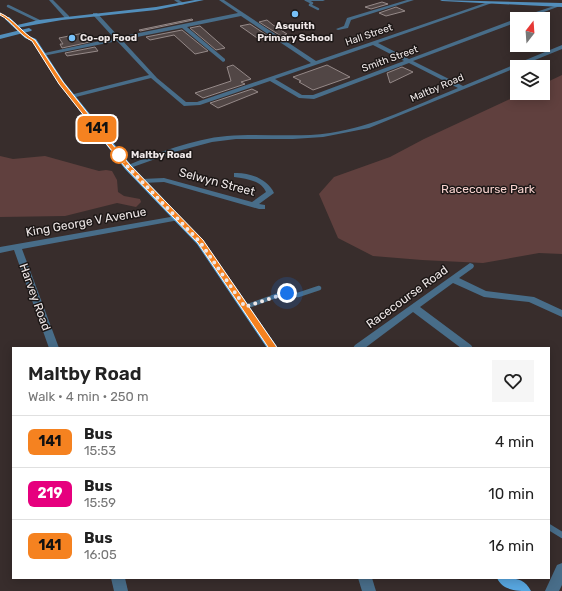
<!DOCTYPE html>
<html lang="en">
<head>
<meta charset="utf-8">
<style>
	:root { --surface:#fff; --page:#f6f6f6; --text:#222; --muted:#767676; --line:#e0e0e0 }
	body { margin:0; font-family:Rubik,sans-serif; background:var(--page); color:var(--text); height:100vh; display:flex; flex-direction:column; font-size:15px; white-space:nowrap }
	* { box-sizing:border-box; margin:0 }
	p { font-size:13px; color:var(--muted) }
	.icon { flex:none; width:22px; height:22px; fill:none; stroke:currentColor; stroke-width:2; stroke-linecap:round; stroke-linejoin:round }
	.map { position:relative; flex:1; overflow:hidden }
	.side { position:absolute; left:12px; top:347px; width:538px; height:232px; display:flex; flex-direction:column; background:var(--surface); border-radius:0px; box-shadow:0 2px 10px #0003 }
	.side>* { flex:none }
	.badge { padding:0 8px; border-radius:6px; font-size:14px; line-height:26px }
	.needle { width:26px; rotate:17deg }
	.tools { position:absolute; left:510px; top:12px; display:grid; gap:8px }
	.tools a { display:grid; place-items:center; width:40px; height:40px; border-radius:0px; background:var(--surface); box-shadow:0 2px 10px #0003; font-size:20px }
	.you { position:absolute; width:20px; height:20px; margin:-10px; border:3px solid #fff; border-radius:50%; background:#1a73e8; box-shadow:0 0 0 6px #1a73e833 }
	.map>.badge { position:absolute; translate:-50% -50%; box-shadow:0 0 0 2px #fff }
	.round { display:grid; place-items:center; flex:none; width:42px; height:42px; border-radius:0px; background:var(--page) }
	.overview { display:flex; align-items:center; justify-content:space-between; height:68px; padding:0 16px }
	h1 { font-size:19px; font-weight:600; line-height:30px }
	ul { padding:0; list-style:none }
	li { display:flex; align-items:center; gap:12px; height:52px; padding:0 16px; border-top:1px solid var(--line) }
	li div { flex:1 }
	li b { display:block; font-size:15px }
	li em { font-style:normal }
	li .badge { min-width:44px; font-weight:700; text-align:center }
	.map>svg:first-child { display:block }
	.green { fill:#60403e }
	.building { fill:#514645; stroke:#958988 }
	.lines { fill:none; stroke-linecap:round; stroke-linejoin:round }
	.lane-far2 { stroke:#486d89; stroke-width:2.5 }
	.lane-far1 { stroke:#486d89; stroke-width:4.5 }
	.lane { stroke:#486d89; stroke-width:6 }
	.street { fill:#486d89; fill-rule:evenodd }
	.secondary { fill:#528ebb; fill-rule:evenodd }
	.primary { fill:#58a7e1; fill-rule:evenodd }
	.line { fill:#f58220; stroke:#fff }
	.walk { stroke:#efe8e8; stroke-width:4; stroke-dasharray:0 7.2 }
	.poi-dot { fill:#77c0f7; stroke:#1c1716; stroke-width:1.5 }
	.stop-dot { fill:#fff; stroke:#f58220; stroke-width:2 }
	.labels { text-anchor:middle; dominant-baseline:central; stroke-width:3; stroke-linejoin:round; paint-order:stroke }
	.far-poi-label { font-size:10px; font-weight:bold; fill:#efe8e8; stroke:#1c1716 }
	.far-street-label { font-size:10px; fill:#efe8e8; stroke:#1c1716 }
	.far-stop-label { font-size:10px; font-weight:bold; fill:#efe8e8; stroke:#1c1716; text-anchor:start }
	.street-label { font-size:12px; fill:#efe8e8; stroke:#1c1716 }
	.park-label { font-size:12px; fill:#f7d2ce; stroke:#1c1716 }
</style>
</head>
<body>
<div class="map">
<svg width="562" height="591" viewBox="0 0 562 591">
	<rect width="100%" height="100%" fill="#382d2c"/>
	<g class="green">
		<polygon points="562,75 562,254 539,253 483,263 422,260 373,256 338,238 319,194 334,177 390,157 424,139 523,93 543,93 543,84"/>
		<polygon points="0,156 13,159 45,156 99,171 106,170 112,171 117,180 118,192 124,196 140,199 141,202 136,207 117,203 65,216 0,217"/>
	</g>
	<g class="building">
		<polygon points="382,2 388,4 371,9 365,7"/>
		<polygon points="396,7 405,11 386,16 379,13"/>
		<polygon points="192,19 193,20 140,31 139,30"/>
		<polygon points="267,20 273,25 287,34 281,36 259,22"/>
		<polygon points="250,24 271,38 260,40 240,26"/>
		<polygon points="200,26 209,34 225,48 216,50 190,28"/>
		<polygon points="182,30 208,51 195,54 174,35 150,40 146,37"/>
		<polygon points="84,33 90,42 62,48 60,44 63,44 59,38"/>
		<polygon points="95,47 98,51 67,56 65,53"/>
		<polygon points="233,65 251,79 241,82 245,84 203,98 195,93 231,81 227,67"/>
		<polygon points="327,65 350,77 313,90 299,82 301,81 293,77"/>
		<polygon points="402,67 413,72 390,83 387,73"/>
		<polygon points="252,89 258,92 218,108 210,103"/>
	</g>
	<g class="lines">
		<g class="lane-far2">
			<polyline points="306,0 312,3 310,5 318,9"/>
			<polyline points="8,6 39,21"/>
		</g>
		<polyline class="lane-far1" points="245,307 284,293 298,295 319,288"/>
		<polyline class="lane" points="549,527 562,535"/>
		<g class="street">
			<polygon points="49,0 53,0 69,16 69,18 65,18"/>
			<polygon points="174,0 179,0 185,4 181,5"/>
			<path d="M219,0H224L316,61L488,2L492,3L378,43L409,59L515,19L560,4V6L525,19H517V22L413,61L463,86L562,45V49L369,128L323,137L293,139H236L212,142L178,151L130,168H126V166C158,153 192,139 227,136C261,133 296,138 330,133C375,126 416,105 458,88L409,63L314,99L299,98L270,81L200,105L184,106L151,78L72,98L69,96L70,95L149,75L117,41L43,56L40,54L114,38L93,15V13H97L119,37L238,13ZM241,16L311,63L197,102H186L157,78L122,40L182,28L223,62L225,61V59L187,27ZM373,45L404,61L313,95H302L275,79Z"/>
			<polygon points="304,0 325,0 323,1 306,1"/>
			<polygon points="407,0 414,0 351,20 348,28 338,30 336,29 344,26 347,18"/>
			<path d="M234,173C249,172 268,179 274,193L259,204L265,205V209H259L164,182L142,183L138,181L142,179L164,178L252,202L266,192C261,180 246,179 234,177Z"/>
			<polygon points="176,216 180,218 179,220 22,249 59,348 49,348 14,250 0,253 0,247"/>
			<polygon points="470,263 473,264 474,266 473,268 459,278 486,291 534,297 562,310 562,317 529,302 484,297 453,283 420,307 471,345 473,348 461,348 413,312 365,348 353,348 355,345"/>
			<polygon points="562,563 562,585 559,591 545,591 557,565"/>
			<polygon points="111,578 125,578 128,591 114,591"/>
			<polygon points="358,578 372,578 376,591 362,591"/>
		</g>
		<g class="secondary">
			<polygon points="195,0 204,0 156,10 62,20 16,28 13,26 39,20 156,7"/>
			<polygon points="440,0 562,3 562,7 442,1"/>
			<polygon points="29,28 32,30 31,31 0,39 0,35"/>
		</g>
		<g class="primary">
			<polygon points="5,17 9,17 29,36 36,39 64,82 131,165 203,240 278,348 267,348 197,244 125,169 59,84 32,41 25,38 5,19"/>
			<path d="M497,578C510,578 524,576 531,591C517,591 503,591 497,578Z"/>
		</g>
	</g>
	<path class="line" d="M0,13C14,19 22,33 35,40L63,82L112,144L130,165L203,240L276,346L277,348L276,350H270L198,243L126,168L108,146L59,84L32,41C19,35 12,21 0,15Z"/>
	<g class="lines">
		<polyline class="walk" points="119,155 128,167 200,242 245,307 287,293"/>
	</g>
	<g class="poi-dot">
		<circle cx="295" cy="14" r="4"/>
		<circle cx="72" cy="38" r="4"/>
	</g>
	<circle class="stop-dot" cx="119" cy="155" r="8"/>
	<g class="labels">
		<g class="far-poi-label">
			<text x="295" y="26">Asquith<tspan x="295" dy="12">Primary School</tspan></text>
			<text x="80" y="38" text-anchor="start">Co-op Food</text>
		</g>
		<g class="far-street-label">
			<text transform="translate(369 35) rotate(-19)">Hall Street</text>
			<text transform="translate(390 59) rotate(-20)">Smith Street</text>
			<text transform="translate(437 88) rotate(-23)">Maltby Road</text>
		</g>
		<g class="far-stop-label">
			<text x="131" y="155">Maltby Road</text>
		</g>
		<g class="street-label">
			<text transform="translate(217 182) rotate(15)">Selwyn Street</text>
			<text transform="translate(86 222) rotate(-10)">King George V Avenue</text>
			<text transform="translate(35 297) rotate(70)">Harvey Road</text>
			<text transform="translate(407 297) rotate(-36)">Racecourse Road</text>
		</g>
		<g class="park-label">
			<text x="488" y="189">Racecourse Park</text>
		</g>
	</g>
</svg>
<div class="tools">
<a><svg class="needle" viewBox="-14 -14 28 28"><path d="M0-13l5 13h-10z" fill="#e53935"/><path d="M0 13l5-13h-10z" fill="#767676"/></svg></a>
<a><svg class="icon" aria-label="layers" viewBox="0 0 24 24"><path d="M12 4l9 5-9 5-9-5zM3 14l9 5 9-5"/></svg></a>
</div>
<div class="you" style="left:287px;top:293px"></div>
<b class="badge" style="left:97px;top:129px;background:#f58220;color:#111">141</b>
<section class="side">
<div class="overview"><div><h1>Maltby Road</h1><p>Walk · 4 min · 250 m</p></div><a class="round"><svg class="icon" aria-label="heart" viewBox="0 0 24 24"><path d="M12 20l-8-8c-3-5 5-10 8-4 3-6 11-1 8 4z"/></svg></a></div>
<ul>
<li><span class="badge" style="background:#f58220;color:#111">141</span><div><b>Bus</b><p>15:53</p></div><em>4 min</em></li>
<li><span class="badge" style="background:#e6007e;color:#fff">219</span><div><b>Bus</b><p>15:59</p></div><em>10 min</em></li>
<li><span class="badge" style="background:#f58220;color:#111">141</span><div><b>Bus</b><p>16:05</p></div><em>16 min</em></li>
</ul>
</section>
</div>
</body>
</html>
